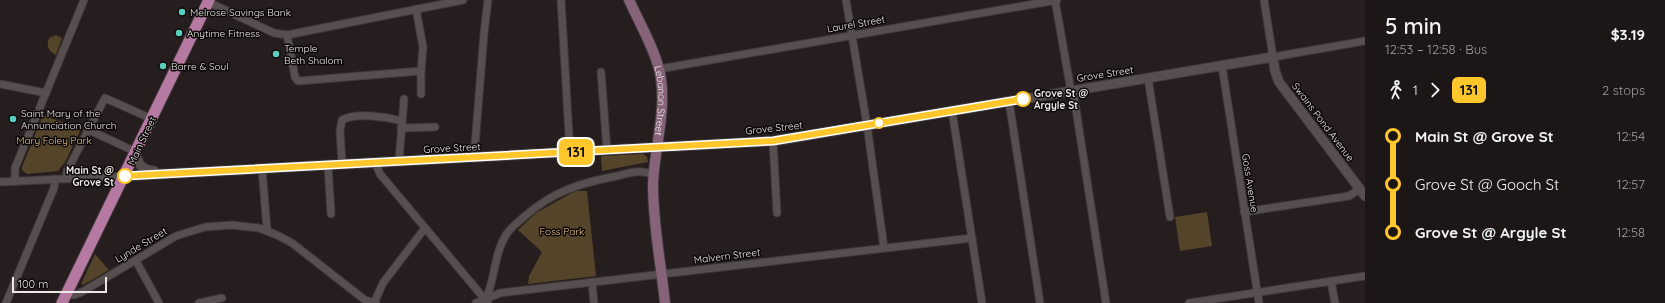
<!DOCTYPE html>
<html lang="en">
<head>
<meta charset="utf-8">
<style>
	:root { --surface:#1c1616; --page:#292323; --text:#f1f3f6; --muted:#a09fa1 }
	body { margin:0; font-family:Quicksand,sans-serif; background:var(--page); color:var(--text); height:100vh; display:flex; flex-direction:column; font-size:15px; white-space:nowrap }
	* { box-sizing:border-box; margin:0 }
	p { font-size:13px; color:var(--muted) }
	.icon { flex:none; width:22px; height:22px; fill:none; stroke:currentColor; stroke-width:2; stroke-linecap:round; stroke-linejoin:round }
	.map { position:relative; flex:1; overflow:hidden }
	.drawer { display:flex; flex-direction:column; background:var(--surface); width:300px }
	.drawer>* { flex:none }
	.badge { padding:0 8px; border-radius:6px; font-size:14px; line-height:26px }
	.scale { position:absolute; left:12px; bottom:10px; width:95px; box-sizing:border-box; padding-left:4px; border:2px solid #ece6e6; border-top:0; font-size:11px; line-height:14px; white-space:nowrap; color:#ece6e6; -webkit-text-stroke:3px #0c0809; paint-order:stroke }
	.map>.badge { position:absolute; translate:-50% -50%; box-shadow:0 0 0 2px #fff }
	.legs { display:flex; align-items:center; gap:6px; height:44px; padding:0 20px; font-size:13px }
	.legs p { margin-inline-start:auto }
	.summary { display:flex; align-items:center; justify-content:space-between; height:68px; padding:0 20px }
	h1 { font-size:22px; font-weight:600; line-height:30px }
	ul { padding:0 20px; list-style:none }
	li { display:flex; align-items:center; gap:14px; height:48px; font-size:15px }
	li i { display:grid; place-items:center; width:6px; height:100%; margin:0 5px; background:currentColor }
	li i::after { content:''; width:10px; height:10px; margin:-5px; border:3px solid; border-radius:50%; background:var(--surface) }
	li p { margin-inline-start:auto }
	li:first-child i { background:linear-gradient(#0000 50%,currentColor 0) }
	li:last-child i { background:linear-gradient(currentColor 50%,#0000 0) }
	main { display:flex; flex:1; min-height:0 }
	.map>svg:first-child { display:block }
	.green { fill:#53442a }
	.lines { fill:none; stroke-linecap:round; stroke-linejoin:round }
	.minor-casing { stroke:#3f3839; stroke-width:9 }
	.tertiary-casing { stroke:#3f3839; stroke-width:11 }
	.secondary-casing { stroke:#3f3839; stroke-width:12 }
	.primary-casing { stroke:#3f3839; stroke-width:13 }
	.minor { stroke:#574e4f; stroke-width:7 }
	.tertiary { stroke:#574e4f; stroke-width:9 }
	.secondary { stroke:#866379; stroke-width:10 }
	.primary { stroke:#b579a2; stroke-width:11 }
	.line-1-casing { stroke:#fff; stroke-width:9 }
	.line-1 { stroke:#ffc72c; stroke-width:6 }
	.poi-dot { fill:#5acebd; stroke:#0c0809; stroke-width:1.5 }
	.stop-1-dot { fill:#fff; stroke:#ffc72c; stroke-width:2 }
	.labels { text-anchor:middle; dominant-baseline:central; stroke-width:3; stroke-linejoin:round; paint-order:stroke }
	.poi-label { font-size:10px; fill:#ece6e6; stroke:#0c0809; text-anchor:start }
	.street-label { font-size:10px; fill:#ece6e6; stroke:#0c0809 }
	.stop-label { font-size:10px; font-weight:bold; fill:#ece6e6; stroke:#0c0809; text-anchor:start }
	.park-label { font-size:10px; fill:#e9c589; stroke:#0c0809 }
</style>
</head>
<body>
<main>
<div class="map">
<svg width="1365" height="303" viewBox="0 0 1365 303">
	<rect width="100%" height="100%" fill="#251d1e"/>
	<g class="green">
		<path d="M56,35L62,38L56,55C48,51 46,46 49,38Z"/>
		<polygon points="43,115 81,129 65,162 58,171 27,174 22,170 22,167"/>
		<polygon points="643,154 647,157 648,162 602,171 601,156"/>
		<polygon points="575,191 587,191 596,276 528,284 529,276 542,252 518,230 536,213"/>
		<polygon points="1207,212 1212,246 1180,251 1175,217"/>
		<polygon points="95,254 109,270 83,285 81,284"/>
	</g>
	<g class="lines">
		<g class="minor-casing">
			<g id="minor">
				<polyline points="561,0 570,152"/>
				<polyline points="846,0 867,125 884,248"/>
				<polyline points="1055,0 1071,91"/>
				<polyline points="1264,0 1273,57 1365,41"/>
				<polyline points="208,2 274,33 287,35 463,0"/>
				<polyline points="287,35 295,77 298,81 421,71 423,47 416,9"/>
				<polyline points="1222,66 1259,303"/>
				<polyline points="659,69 1057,0"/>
				<polyline points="601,72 607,150"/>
				<polyline points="1148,78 1170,217"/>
				<polyline points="0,84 46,93"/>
				<polyline points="1073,90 1106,303"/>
				<polyline points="421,94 421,71"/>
				<polyline points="1009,101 1040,303"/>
				<polyline points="952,111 982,303"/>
				<polyline points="401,128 435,127"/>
				<polyline points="89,130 136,152"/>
				<polyline points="773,141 777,213"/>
				<polyline points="474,158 484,33 488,0"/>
				<polyline points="399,161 404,99"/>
				<polyline points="375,162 380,174 488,303"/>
				<path d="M342,164L340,130L342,120C356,112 387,117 402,121"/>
				<polyline points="328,165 331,214"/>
				<polyline points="262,168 267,230"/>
				<polyline points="66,178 67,171 105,98 152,119"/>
				<polyline points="15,181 15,168 84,0"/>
				<polyline points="0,182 125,176"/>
				<polyline points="1244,212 1349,196 1360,189"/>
				<polyline points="136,261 159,303"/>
				<polyline points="1331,281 1335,303"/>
				<polyline points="592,282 594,303"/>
				<polyline points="66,294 74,295 82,292 176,236 205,227 232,225 259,228 277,235 292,243 365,300 376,303"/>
				<path d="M486,299C495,279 494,254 506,235C510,228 518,222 525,216C553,192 577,184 612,177C628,174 639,168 654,175"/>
				<polyline points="6,303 54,188 55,179"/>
				<polyline points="199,303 222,298"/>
				<polyline points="374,303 383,283 425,228"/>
				<polyline points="476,303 500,293 972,238"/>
				<polyline points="1189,303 1365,276"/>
			</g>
		</g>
		<g class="tertiary-casing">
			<g id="tertiary">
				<path d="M136,152C137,164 142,170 154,171"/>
				<polyline points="125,176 774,141 1273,57 1275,71 1279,82 1365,196"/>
			</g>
		</g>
		<g class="secondary-casing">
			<g id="secondary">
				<path id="s1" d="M629,0C639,22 658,55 661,79C666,114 654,150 653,185C653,224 661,264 665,303"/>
			</g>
		</g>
		<g class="primary-casing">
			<polyline id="primary" points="62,303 209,0"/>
		</g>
		<use href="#minor" class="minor"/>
		<use href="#tertiary" class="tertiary"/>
		<use href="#secondary" class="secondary"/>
		<use href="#primary" class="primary"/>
	</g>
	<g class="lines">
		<g class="line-1-casing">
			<polyline id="line-1" points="125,176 773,141 1023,99"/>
		</g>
		<use href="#line-1" class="line-1"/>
	</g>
	<g class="poi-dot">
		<circle cx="182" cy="12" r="4"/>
		<circle cx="179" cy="33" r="4"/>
		<circle cx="276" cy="54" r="4"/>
		<circle cx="163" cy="66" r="4"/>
		<circle cx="13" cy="119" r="4"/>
	</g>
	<g class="stop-1-dot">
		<circle cx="1023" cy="99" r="7"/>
		<circle cx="879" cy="123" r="5"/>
		<circle cx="125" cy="176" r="7"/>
	</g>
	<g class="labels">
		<g class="poi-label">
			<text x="190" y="12">Melrose Savings Bank</text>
			<text x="187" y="33">Anytime Fitness</text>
			<text x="284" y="48">Temple<tspan x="284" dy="12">Beth Shalom</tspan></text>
			<text x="171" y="66">Barre &amp; Soul</text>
			<text x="21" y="113">Saint Mary of the<tspan x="21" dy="12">Annunciation Church</tspan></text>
		</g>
		<g class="street-label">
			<text transform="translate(856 24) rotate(-10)">Laurel Street</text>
			<text transform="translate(1105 74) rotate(-9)">Grove Street</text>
			<text stroke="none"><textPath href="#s1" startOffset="107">Lebanon Street</textPath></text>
			<text transform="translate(1323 122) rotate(53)">Swains Pond Avenue</text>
			<text transform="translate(774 128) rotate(-6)">Grove Street</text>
			<text transform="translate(142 141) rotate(-65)">Main Street</text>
			<text transform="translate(452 148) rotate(-3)">Grove Street</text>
			<text transform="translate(1250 183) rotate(81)">Goss Avenue</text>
			<text transform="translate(141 245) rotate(-31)">Lynde Street</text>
			<text transform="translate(727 256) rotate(-7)">Malvern Street</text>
		</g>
		<g class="stop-label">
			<text x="1034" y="93">Grove St @<tspan x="1034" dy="12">Argyle St</tspan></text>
			<text x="114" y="170" text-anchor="end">Main St @<tspan x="114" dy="12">Grove St</tspan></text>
		</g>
		<g class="park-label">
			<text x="54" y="140">Mary Foley Park</text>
			<text x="562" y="231">Foss Park</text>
		</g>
	</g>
</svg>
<div class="scale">100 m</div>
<b class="badge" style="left:576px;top:152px;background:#ffc72c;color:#111">131</b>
</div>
<section class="drawer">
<div class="summary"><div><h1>5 min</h1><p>12:53 – 12:58 · Bus</p></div><b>$3.19</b></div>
<div class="legs"><svg class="icon" aria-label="walk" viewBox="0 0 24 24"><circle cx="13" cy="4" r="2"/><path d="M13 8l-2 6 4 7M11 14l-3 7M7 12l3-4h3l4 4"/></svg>1<svg class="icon" aria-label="forward" viewBox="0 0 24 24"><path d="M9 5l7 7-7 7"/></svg><b class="badge" style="background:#ffc72c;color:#111">131</b><p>2 stops</p></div>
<ul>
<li><i style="color:#ffc72c"></i><b>Main St @ Grove St</b><p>12:54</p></li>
<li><i style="color:#ffc72c"></i><span>Grove St @ Gooch St</span><p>12:57</p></li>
<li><i style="color:#ffc72c"></i><b>Grove St @ Argyle St</b><p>12:58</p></li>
</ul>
</section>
</main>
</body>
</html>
